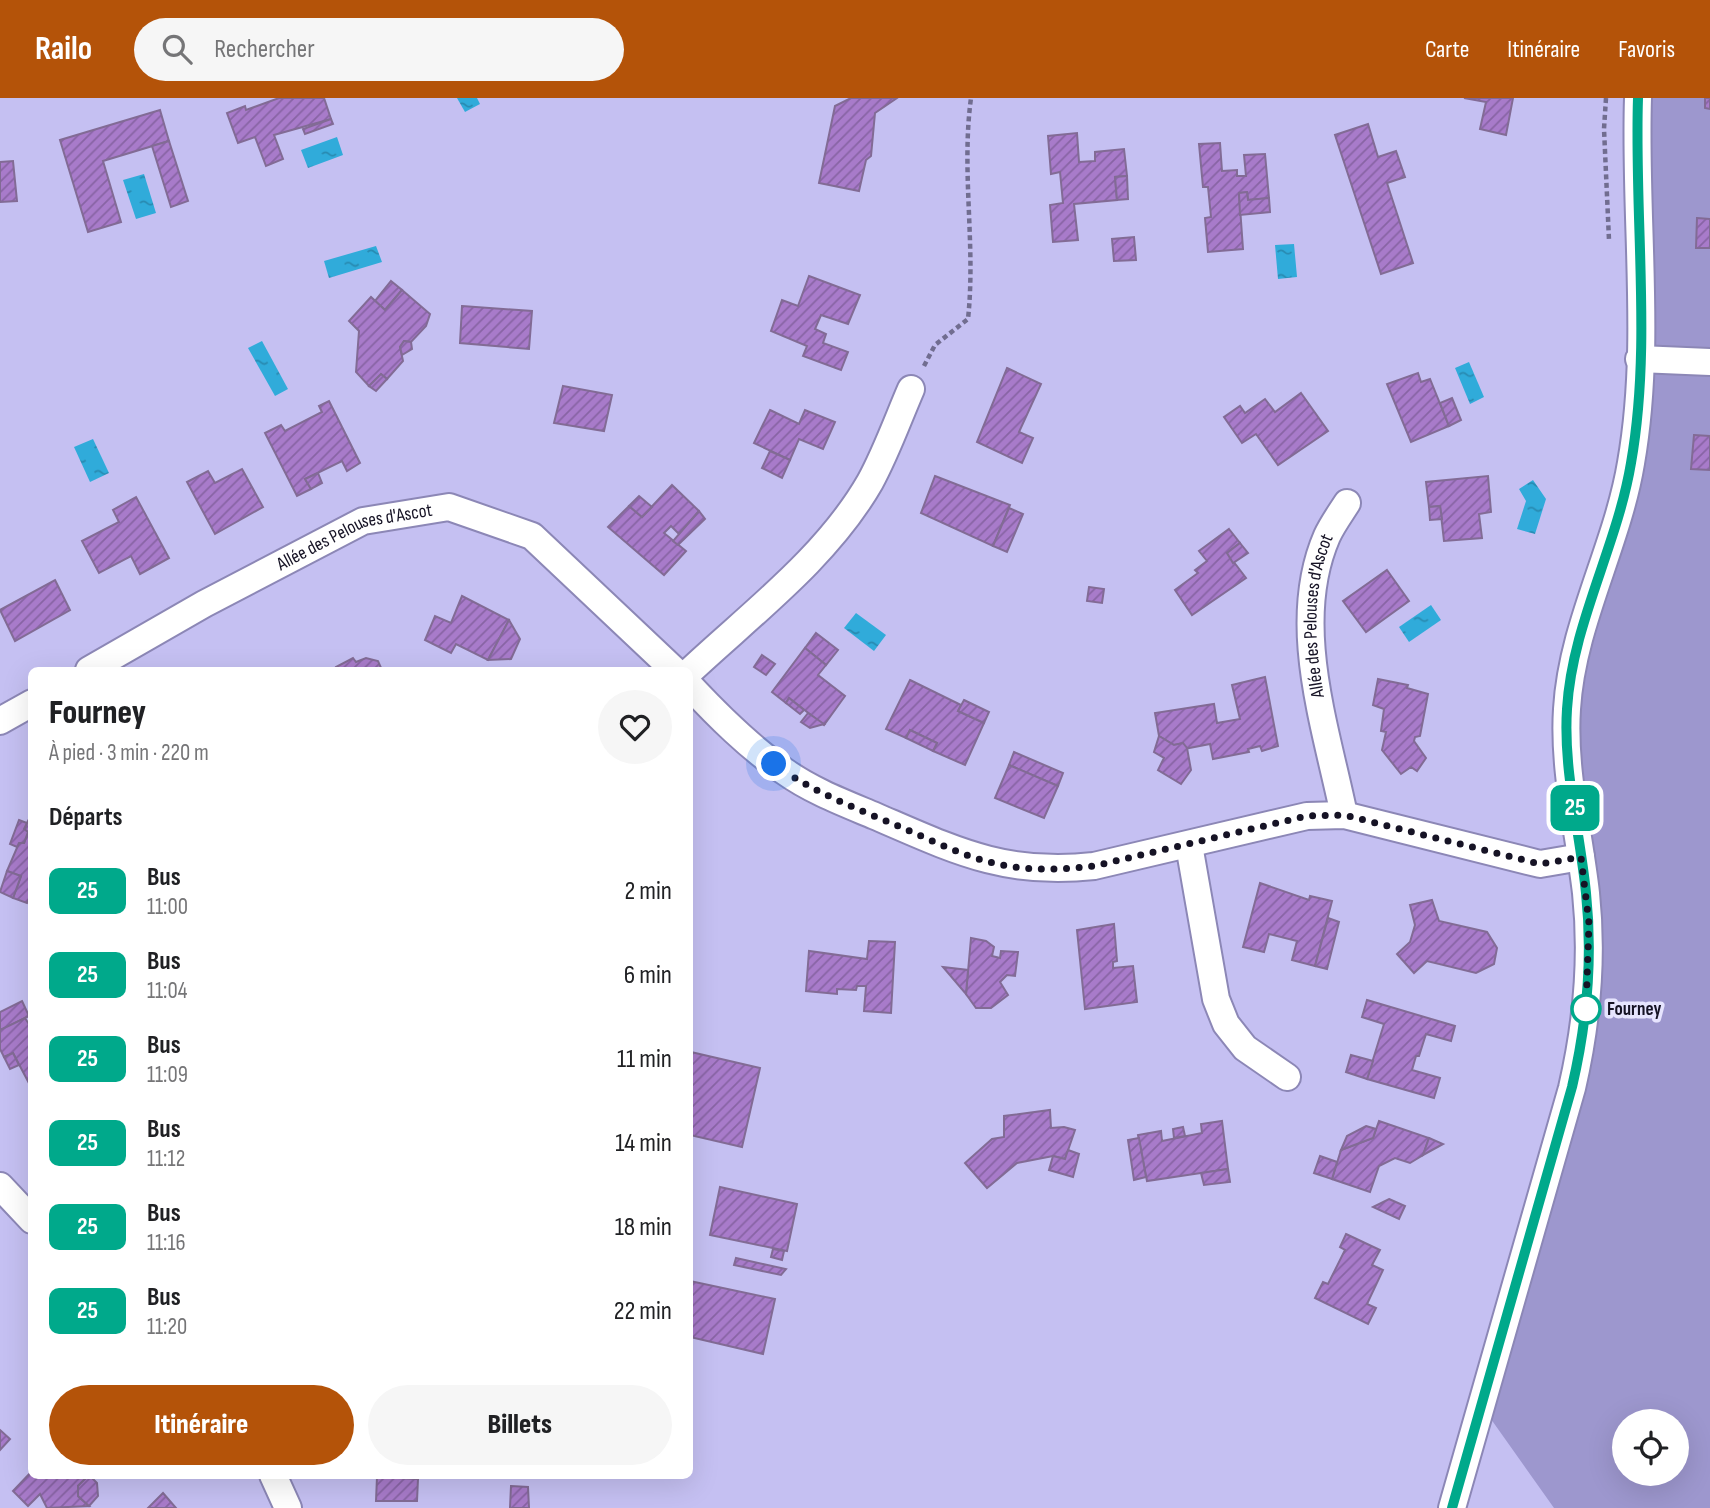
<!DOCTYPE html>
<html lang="fr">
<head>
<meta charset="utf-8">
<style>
	:root { --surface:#fff; --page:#f6f6f6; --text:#202124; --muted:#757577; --accent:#b45309 }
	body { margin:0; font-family:"Sofia Sans Condensed",sans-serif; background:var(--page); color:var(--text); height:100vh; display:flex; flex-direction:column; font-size:26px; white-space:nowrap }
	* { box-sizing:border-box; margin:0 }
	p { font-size:23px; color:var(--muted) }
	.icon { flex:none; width:38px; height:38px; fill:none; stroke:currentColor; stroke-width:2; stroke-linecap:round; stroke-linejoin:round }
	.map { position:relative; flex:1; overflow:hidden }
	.details { position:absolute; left:28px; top:569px; width:665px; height:812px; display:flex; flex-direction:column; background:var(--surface); border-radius:10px; box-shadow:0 7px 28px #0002 }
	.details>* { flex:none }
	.badge { padding:0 14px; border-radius:10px; font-size:24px; line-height:46px }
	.buttons { position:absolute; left:1612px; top:1311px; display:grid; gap:14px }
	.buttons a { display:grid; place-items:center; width:77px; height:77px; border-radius:50%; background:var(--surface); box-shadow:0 7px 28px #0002; font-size:35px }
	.you { position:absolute; width:35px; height:35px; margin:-18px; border:5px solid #fff; border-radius:50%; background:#1a73e8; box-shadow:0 0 0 10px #1a73e833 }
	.map>.badge { position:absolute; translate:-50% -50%; box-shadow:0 0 0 4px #fff }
	h2 { padding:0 21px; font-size:26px; line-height:63px }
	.round { display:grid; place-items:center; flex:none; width:74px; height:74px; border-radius:37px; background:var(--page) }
	.summary { display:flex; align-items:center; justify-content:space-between; height:119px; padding:0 21px }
	h1 { font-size:33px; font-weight:800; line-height:52px }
	.action { display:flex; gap:14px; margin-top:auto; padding:14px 21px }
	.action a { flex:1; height:80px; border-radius:42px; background:var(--accent); color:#fff; font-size:28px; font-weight:800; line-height:80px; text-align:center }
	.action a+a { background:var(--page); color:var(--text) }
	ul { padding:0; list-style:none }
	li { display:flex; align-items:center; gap:21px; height:84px; padding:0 21px }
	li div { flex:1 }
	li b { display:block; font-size:26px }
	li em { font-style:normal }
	li .badge { min-width:77px; font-weight:700; text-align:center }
	header { display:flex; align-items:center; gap:42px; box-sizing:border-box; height:98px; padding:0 35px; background:var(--accent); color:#fff }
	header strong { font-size:33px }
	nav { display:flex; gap:38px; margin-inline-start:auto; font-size:24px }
	.search { width:490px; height:63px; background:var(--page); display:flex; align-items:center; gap:18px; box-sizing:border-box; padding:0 24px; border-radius:38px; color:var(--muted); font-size:26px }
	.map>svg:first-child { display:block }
	.grass { fill:#9d97ce; fill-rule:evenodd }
	.water { fill:url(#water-ripples) }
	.building { fill:url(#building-hatch); stroke:#826b95; stroke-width:2 }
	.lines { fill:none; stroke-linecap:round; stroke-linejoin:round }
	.street-casing { stroke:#8c87b6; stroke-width:30 }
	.path { stroke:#716d90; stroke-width:4.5; stroke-dasharray:5 3.5; stroke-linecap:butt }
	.street { stroke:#fff; stroke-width:26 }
	.line-casing { stroke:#fff; stroke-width:16 }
	.line { stroke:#00a98b; stroke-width:10 }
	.walk { stroke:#161325; stroke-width:7; stroke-dasharray:0 12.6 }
	.stop-dot { fill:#fff; stroke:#00a98b; stroke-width:3.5 }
	.labels { text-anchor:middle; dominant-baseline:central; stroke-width:7; stroke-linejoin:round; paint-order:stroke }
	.street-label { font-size:19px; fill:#161325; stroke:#e6e4fe }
	.stop-label { font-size:19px; font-weight:bold; fill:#161325; stroke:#e6e4fe; text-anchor:start }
</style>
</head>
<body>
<header>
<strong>Railo</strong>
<div class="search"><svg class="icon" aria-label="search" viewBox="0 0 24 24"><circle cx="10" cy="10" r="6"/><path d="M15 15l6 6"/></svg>Rechercher</div>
<nav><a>Carte</a><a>Itinéraire</a><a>Favoris</a></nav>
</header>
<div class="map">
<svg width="1710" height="1410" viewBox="0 0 1710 1410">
	<defs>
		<pattern id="water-ripples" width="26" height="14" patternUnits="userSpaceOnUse" patternTransform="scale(1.75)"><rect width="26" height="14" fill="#30abda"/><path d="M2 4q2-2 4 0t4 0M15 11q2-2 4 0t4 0" fill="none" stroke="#288ab1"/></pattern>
		<pattern id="building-hatch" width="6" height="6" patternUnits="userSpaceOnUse" patternTransform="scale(1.75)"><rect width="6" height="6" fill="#a87bca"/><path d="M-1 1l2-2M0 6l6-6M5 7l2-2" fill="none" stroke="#8864a4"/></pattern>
	</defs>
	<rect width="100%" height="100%" fill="#c5c0f2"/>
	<path class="grass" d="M1638,0H1710V1410H1554L1481,1307L1584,930L1566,634L1622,410ZM1624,1323H1676V1376H1624Z"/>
	<g class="water">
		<polygon points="457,0 477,0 480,6 465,14"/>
		<polygon points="337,39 343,57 308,70 301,52"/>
		<polygon points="144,76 156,115 136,121 123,82"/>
		<polygon points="1294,146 1297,179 1278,181 1275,147"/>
		<polygon points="376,148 382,164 329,180 324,163"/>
		<polygon points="262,243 288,291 275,298 248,250"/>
		<polygon points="1469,264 1484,299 1470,306 1455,270"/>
		<polygon points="93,341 109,375 90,384 74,349"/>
		<polygon points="1533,382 1546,401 1535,436 1517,431 1526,403 1519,391"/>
		<polygon points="1431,507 1441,522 1409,544 1399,529"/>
		<polygon points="856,515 886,537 874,553 844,530"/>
	</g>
	<g class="building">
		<polygon points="279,0 324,0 331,21 274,37 283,61 266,68 255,39 238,45 227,15 245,8 246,12"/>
		<polygon points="851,0 897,0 875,15 871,58 866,62 859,93 819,85 835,8"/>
		<polygon points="1464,0 1513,0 1506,37 1480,31 1486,4"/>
		<polygon points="1705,0 1710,0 1710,11 1705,10"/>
		<polygon points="160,12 169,43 103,63 121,124 88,134 60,42"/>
		<polygon points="331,21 333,26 305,36 303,31"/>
		<polygon points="1368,26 1378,59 1396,53 1405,79 1387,85 1413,165 1381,176 1335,37"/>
		<polygon points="1077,35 1079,64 1095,63 1095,54 1124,51 1127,78 1115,79 1117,102 1074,106 1078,142 1053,144 1050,107 1063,105 1060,74 1051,76 1048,38"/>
		<polygon points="169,43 188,103 171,109 152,48"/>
		<polygon points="1220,45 1222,73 1237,72 1237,78 1246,78 1244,57 1265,56 1269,100 1248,102 1247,94 1239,95 1243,151 1208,154 1205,120 1211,119 1208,89 1203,89 1199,46"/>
		<polygon points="13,63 17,103 0,104 0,64"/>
		<polygon points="1127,78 1128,101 1117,102 1115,79"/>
		<polygon points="1247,94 1248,102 1269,100 1270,114 1240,117 1239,95"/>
		<polygon points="1697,120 1710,121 1710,150 1696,150"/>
		<polygon points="1134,139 1136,162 1114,163 1112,141"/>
		<polygon points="809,178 860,197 848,226 821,217 815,231 826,236 823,245 848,254 841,272 803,258 807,248 771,233 782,202 798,208"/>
		<polygon points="391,183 402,192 385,212 375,203"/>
		<polygon points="402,192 430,216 426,228 411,244 404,243 400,249 403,263 387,281 381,276 369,288 356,274 359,233 349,223 371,199 385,212"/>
		<polygon points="462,208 532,213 529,251 460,245"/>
		<polygon points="404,243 411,244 412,251 402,257 400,249"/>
		<polygon points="1007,270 1041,286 1019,334 1033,340 1022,365 977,344"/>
		<polygon points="1418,275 1421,284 1430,281 1449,328 1411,344 1387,286"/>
		<polygon points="381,276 387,281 376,293 369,288"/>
		<polygon points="563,288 612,297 604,333 554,325"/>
		<polygon points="1301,295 1328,333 1278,367 1256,336 1242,345 1224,319 1240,308 1245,315 1265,301 1275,314"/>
		<polygon points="1452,300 1461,322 1449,328 1440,305"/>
		<polygon points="329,303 360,365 347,373 342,363 305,381 311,391 297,398 265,335 281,327 285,333 322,314 319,308"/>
		<polygon points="770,312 799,326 805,312 835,324 823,351 799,341 790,362 754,345"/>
		<polygon points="1694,337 1710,338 1710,372 1691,371"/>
		<polygon points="770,353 790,362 782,380 762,370"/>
		<polygon points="242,371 263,409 215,436 187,384 208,373 215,385"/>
		<polygon points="318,375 322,385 311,391 305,381"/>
		<polygon points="935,378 1010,407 993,448 921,415"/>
		<polygon points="1488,378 1491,414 1479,416 1482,440 1444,443 1440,408 1429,409 1426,384"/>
		<polygon points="672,387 699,413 679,436 671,428 664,435 686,453 664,477 608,429 629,408 642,419"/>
		<polygon points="639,398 652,409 642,419 629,408"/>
		<polygon points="136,399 169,460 140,476 131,458 99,475 82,443 119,424 113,412"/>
		<polygon points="1440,408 1442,421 1430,422 1429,409"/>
		<polygon points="1009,410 1023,416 1007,454 993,448"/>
		<polygon points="699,413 705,421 678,447 673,443"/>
		<polygon points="1229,431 1240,445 1227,455 1246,480 1192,517 1175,492 1198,475 1195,472 1207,463 1199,453"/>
		<polygon points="1240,445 1248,455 1233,465 1227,455"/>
		<polygon points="1387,472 1409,503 1366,534 1343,503"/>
		<polygon points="55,482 70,512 15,543 0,512"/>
		<polygon points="1089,489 1104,491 1102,505 1087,503"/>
		<polygon points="462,498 509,522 488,562 456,546 451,555 425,542 435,518 451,525"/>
		<polygon points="509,522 520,541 511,561 488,562"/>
		<polygon points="816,535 838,552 826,567 805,550"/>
		<polygon points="805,550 826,567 818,577 845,598 824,627 789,600 786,605 772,594"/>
		<polygon points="762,557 775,566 766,577 754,569"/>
		<polygon points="353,560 356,564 366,560 378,563 382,572 337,572 336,569"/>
		<polygon points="1265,579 1278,648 1262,653 1260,648 1248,651 1249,654 1213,661 1210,646 1184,651 1183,645 1174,647 1159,638 1155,615 1214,606 1217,625 1240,621 1232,587"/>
		<polygon points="1378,581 1408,587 1407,590 1428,596 1420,638 1415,639 1414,643 1426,660 1417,673 1411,669 1401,676 1382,652 1386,634 1381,633 1384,611 1373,607"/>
		<polygon points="910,582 961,607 958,613 984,625 965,667 933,653 937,645 910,632 906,640 886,631"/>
		<polygon points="789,600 804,612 800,616 786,605"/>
		<polygon points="964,602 989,614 984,625 958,613"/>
		<polygon points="808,615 824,626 810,630 801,624"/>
		<polygon points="910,632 937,645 933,653 906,640"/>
		<polygon points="1159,638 1174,647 1183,645 1187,650 1191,672 1181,686 1158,672 1164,660 1154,654"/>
		<polygon points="1014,654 1063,675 1058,688 1009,667"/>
		<polygon points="1009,667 1058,688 1044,720 995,700"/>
		<polygon points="32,715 32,795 27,805 13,800 21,778 7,773 19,745 24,745 28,734 24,731"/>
		<polygon points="19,722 27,725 24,731 28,734 24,745 19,745 17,749 10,746"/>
		<polygon points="7,773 21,778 13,800 0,794"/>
		<polygon points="1260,785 1309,802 1310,798 1332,803 1315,868 1292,862 1297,843 1269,836 1264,854 1243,849"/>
		<polygon points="1432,802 1439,823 1487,834 1497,850 1494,866 1476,875 1427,863 1414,875 1397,856 1410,844 1415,827 1410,807"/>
		<polygon points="1328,820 1339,824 1327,871 1315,868"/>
		<polygon points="1114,826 1117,863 1113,864 1113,870 1133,868 1137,904 1085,911 1077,832"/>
		<polygon points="971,840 986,843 994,849 992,858 1000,860 1001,853 1018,854 1015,878 1007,877 1000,884 1008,897 991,910 976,910 966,896"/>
		<polygon points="869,843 895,844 891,915 864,913 866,888 857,888 856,892 837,891 837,896 806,893 809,853 867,861"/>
		<polygon points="943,869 968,872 966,896"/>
		<polygon points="1367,902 1455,928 1451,943 1426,936 1419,958 1416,958 1412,972 1440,980 1434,1000 1367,981 1384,926 1362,919"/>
		<polygon points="22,903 29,918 0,932 0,914"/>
		<polygon points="25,920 32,931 31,989 13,955 4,959 0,951 0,932"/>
		<polygon points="691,954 760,970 742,1049 690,1037"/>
		<polygon points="13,955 19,967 10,971 4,959"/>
		<polygon points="1351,957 1373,963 1367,981 1346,974"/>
		<polygon points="1050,1012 1051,1030 1064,1029 1075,1032 1065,1061 1053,1058 1017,1065 987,1090 965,1065 992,1041 1004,1039 1004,1018"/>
		<polygon points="1222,1023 1228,1071 1147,1083 1138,1037 1161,1033 1162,1043 1202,1035 1201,1026"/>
		<polygon points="1379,1023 1429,1040 1423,1057 1410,1065 1395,1060 1379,1068 1370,1094 1332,1081 1341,1052 1373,1040"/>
		<polygon points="1366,1028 1376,1031 1373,1040 1341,1052 1347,1038"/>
		<polygon points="1183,1029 1185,1038 1174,1040 1173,1031"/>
		<polygon points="1139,1040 1146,1079 1134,1082 1128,1042"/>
		<polygon points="1429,1040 1443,1046 1423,1057"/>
		<polygon points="1068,1052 1079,1056 1073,1079 1049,1072 1053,1058 1065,1061"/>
		<polygon points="1320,1058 1337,1064 1332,1081 1314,1075"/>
		<polygon points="1228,1071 1230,1084 1204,1087 1201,1075"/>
		<polygon points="720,1089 797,1106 787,1153 710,1137"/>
		<polygon points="1389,1101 1405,1108 1399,1121 1373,1109"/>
		<polygon points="1346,1136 1380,1152 1372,1167 1383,1172 1367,1206 1376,1210 1368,1226 1315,1200 1323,1184 1328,1186 1345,1152 1340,1149"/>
		<polygon points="773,1151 784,1153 782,1162 771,1159"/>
		<polygon points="736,1160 786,1171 781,1177 734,1167"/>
		<polygon points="690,1183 775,1201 763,1256 690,1239"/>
		<polygon points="0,1332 10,1341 0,1352"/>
		<polygon points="32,1373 32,1377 89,1377 78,1388 78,1398 89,1408 47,1410 40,1396 28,1408 13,1393"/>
		<polygon points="89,1377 97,1385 98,1398 89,1408 78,1398 78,1388"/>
		<polygon points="377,1377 418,1377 418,1381 377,1379"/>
		<polygon points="377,1379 418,1381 417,1403 376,1403"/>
		<polygon points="511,1388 528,1389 529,1410 510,1410"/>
		<polygon points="163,1395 176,1410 148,1410"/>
	</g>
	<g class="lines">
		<g class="street-casing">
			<g id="street">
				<polyline points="1639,261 1710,264"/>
				<path id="s1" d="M89,572L204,506L363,423L449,409L532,438L674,572"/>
				<path d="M690,573C752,515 827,459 870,384C886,355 898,321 911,291"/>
				<path d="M690,588C719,619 749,649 784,673C812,693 844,705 875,718C954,752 1005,778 1094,768L1307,718L1344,717L1540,766L1581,759"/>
				<polyline points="0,623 32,605"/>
				<path id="s2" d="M1344,717C1326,629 1289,525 1327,438C1332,427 1340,416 1347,405"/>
				<polyline points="1189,747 1216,901 1226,926 1245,950 1287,979"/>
				<polyline points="0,1088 32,1122"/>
				<polyline points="273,1377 288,1410"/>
				<path d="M1452,1410L1572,990C1587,925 1593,861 1586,795C1579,734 1563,672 1567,611C1572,526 1617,449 1631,365C1652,246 1634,121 1638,0"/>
			</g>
		</g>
		<g class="path">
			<polyline points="1606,0 1604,31 1609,142"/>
			<path d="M924,268L935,247L968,221C976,147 961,73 971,0"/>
		</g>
		<use href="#street" class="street"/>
	</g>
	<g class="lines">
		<g class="line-casing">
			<path id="line" d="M1452,1410L1572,989C1587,925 1593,861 1586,795C1580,734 1563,672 1567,611C1572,526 1617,449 1631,365C1652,246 1634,121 1638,0"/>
		</g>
		<use href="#line" class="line"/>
		<path class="walk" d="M774,666C811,693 855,710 898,728C929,741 960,757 993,765C1026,773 1061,772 1094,768L1307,718L1344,717L1540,766L1581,759L1589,825L1586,911"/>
	</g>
	<circle class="stop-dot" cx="1586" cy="911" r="14"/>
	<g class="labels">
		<g class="street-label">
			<text stroke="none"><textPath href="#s1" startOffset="299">Allée des Pelouses d'Ascot</textPath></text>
			<text stroke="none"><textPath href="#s2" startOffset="203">Allée des Pelouses d'Ascot</textPath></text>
		</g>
		<g class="stop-label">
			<text x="1607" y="911">Fourney</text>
		</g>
	</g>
</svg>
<div class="buttons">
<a><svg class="icon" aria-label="locate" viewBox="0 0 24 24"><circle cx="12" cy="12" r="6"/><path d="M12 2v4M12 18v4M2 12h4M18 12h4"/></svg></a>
</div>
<div class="you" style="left:774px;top:666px"></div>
<b class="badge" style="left:1575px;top:710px;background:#00a98b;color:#fff">25</b>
<section class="details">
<div class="summary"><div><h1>Fourney</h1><p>À pied · 3 min · 220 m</p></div><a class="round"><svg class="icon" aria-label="heart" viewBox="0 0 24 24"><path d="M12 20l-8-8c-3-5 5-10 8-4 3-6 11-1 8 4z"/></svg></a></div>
<h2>Départs</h2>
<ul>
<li><span class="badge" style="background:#00a98b;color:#fff">25</span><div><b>Bus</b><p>11:00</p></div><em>2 min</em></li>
<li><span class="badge" style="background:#00a98b;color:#fff">25</span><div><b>Bus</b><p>11:04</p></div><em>6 min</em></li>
<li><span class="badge" style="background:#00a98b;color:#fff">25</span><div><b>Bus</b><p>11:09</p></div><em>11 min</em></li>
<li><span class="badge" style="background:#00a98b;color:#fff">25</span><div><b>Bus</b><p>11:12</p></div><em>14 min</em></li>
<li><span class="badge" style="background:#00a98b;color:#fff">25</span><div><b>Bus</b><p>11:16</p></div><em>18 min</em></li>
<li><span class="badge" style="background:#00a98b;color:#fff">25</span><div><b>Bus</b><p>11:20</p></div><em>22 min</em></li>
</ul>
<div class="action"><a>Itinéraire</a><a>Billets</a></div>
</section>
</div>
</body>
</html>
